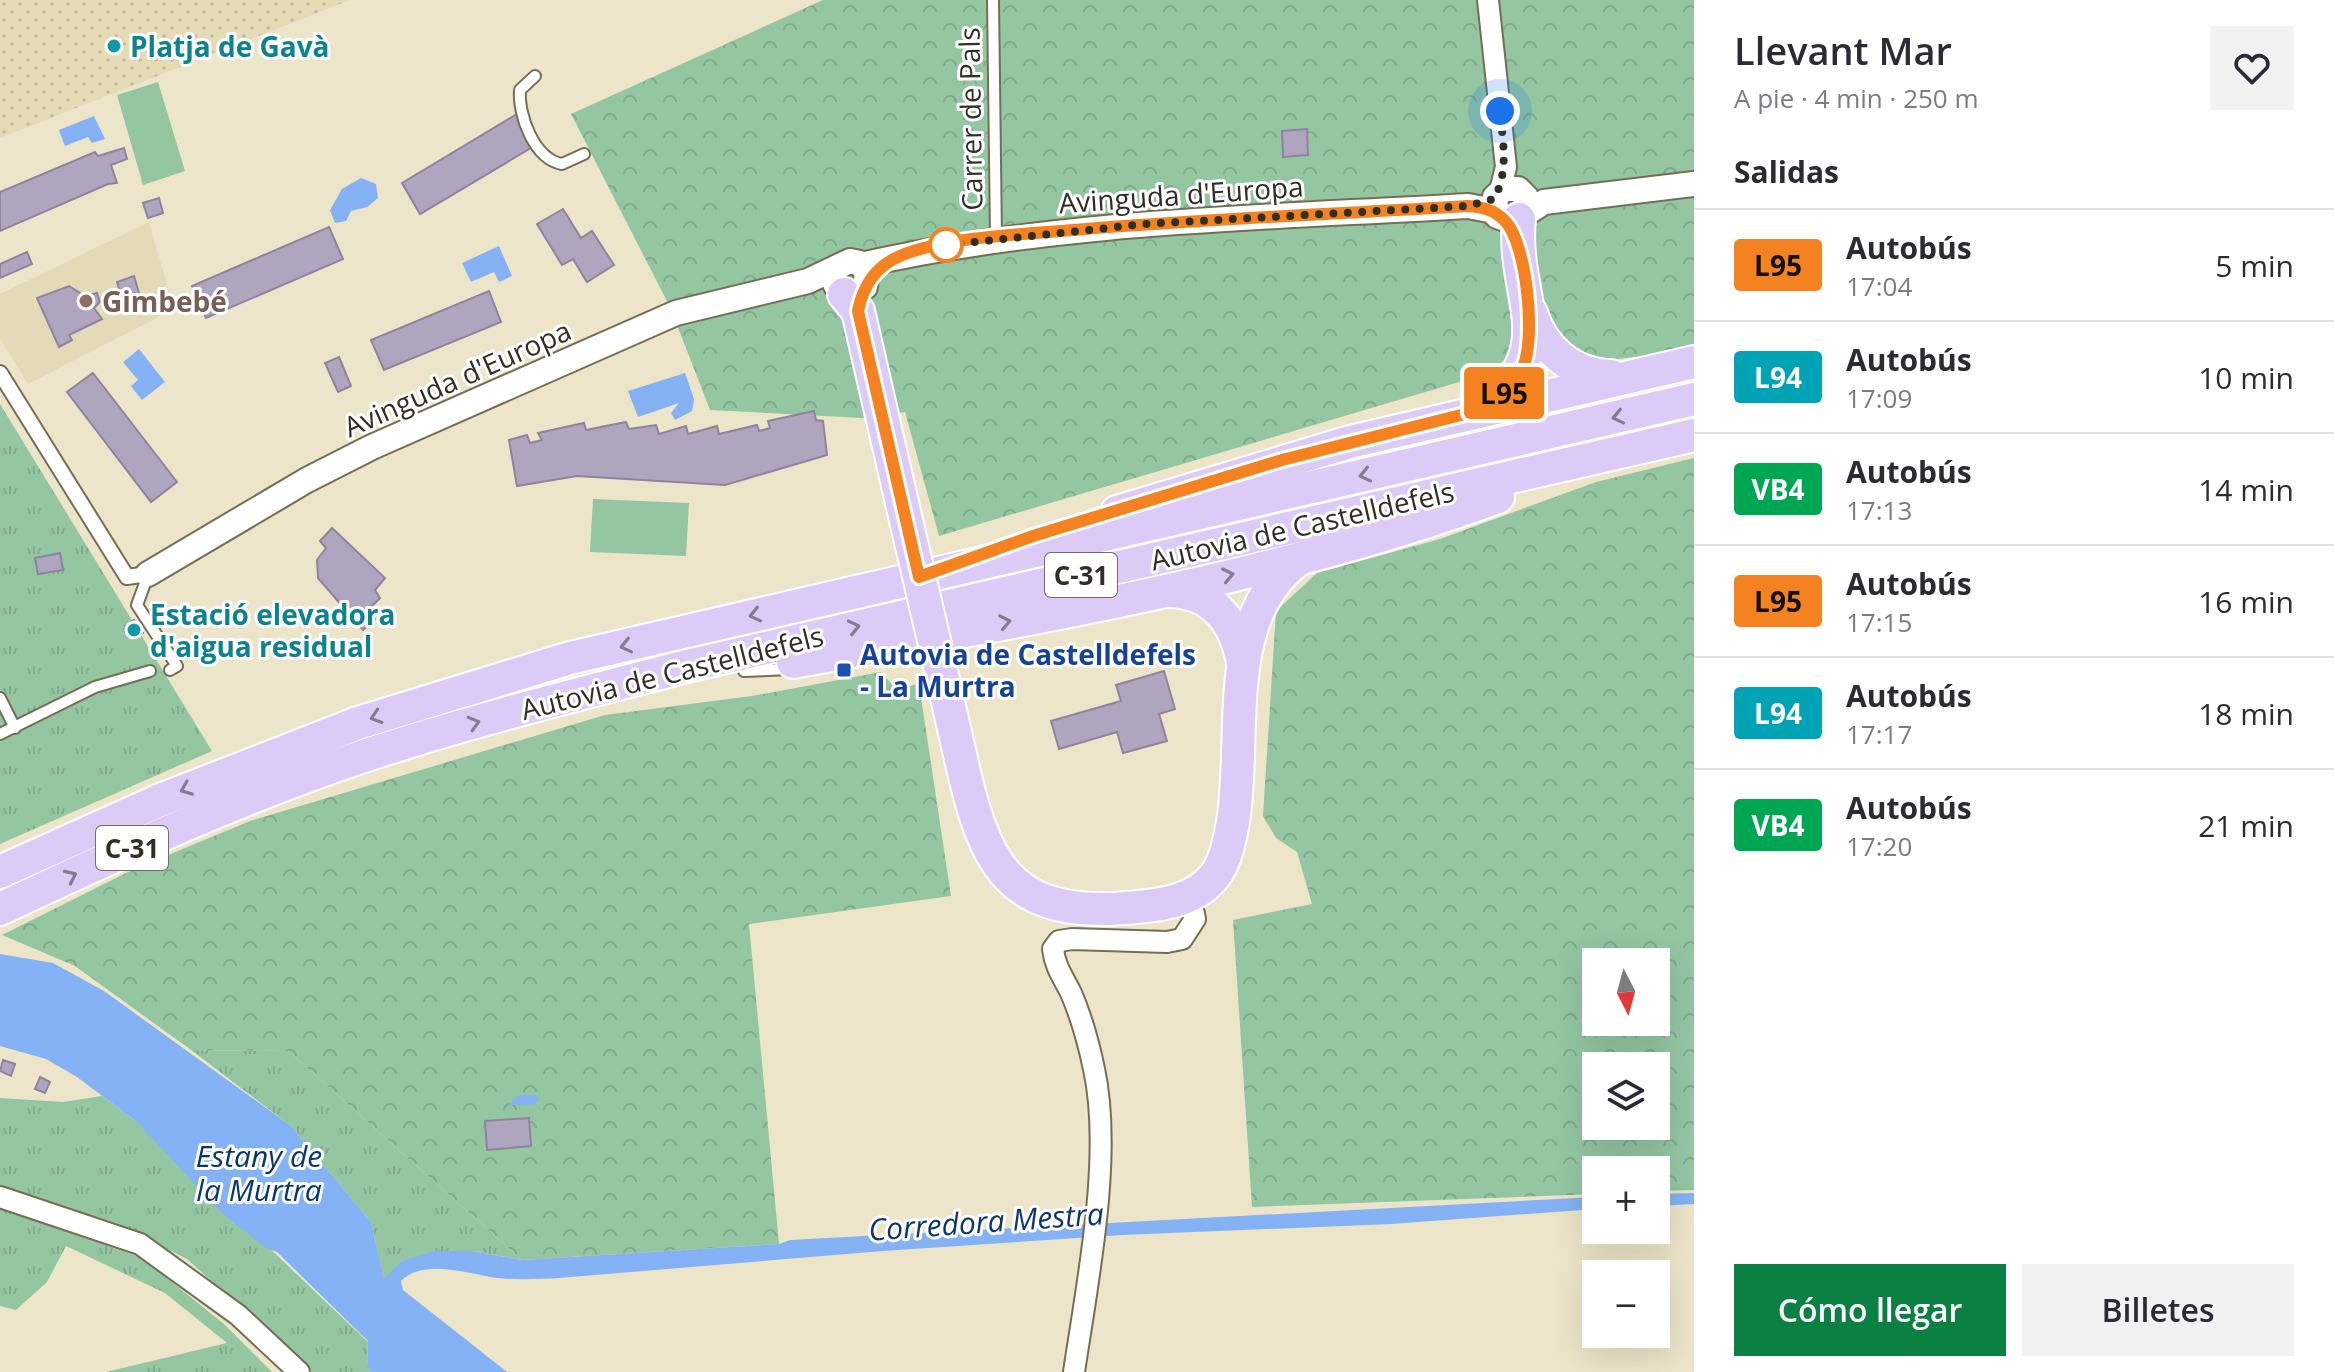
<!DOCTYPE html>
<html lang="es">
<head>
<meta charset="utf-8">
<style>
	:root { --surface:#fff; --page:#f2f2f3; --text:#2b2b33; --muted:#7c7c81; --line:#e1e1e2; --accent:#0b8043 }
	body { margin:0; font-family:"Open Sans",sans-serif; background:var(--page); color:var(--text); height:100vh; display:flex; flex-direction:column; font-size:30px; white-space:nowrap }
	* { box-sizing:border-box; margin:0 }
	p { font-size:26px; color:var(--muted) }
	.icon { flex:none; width:44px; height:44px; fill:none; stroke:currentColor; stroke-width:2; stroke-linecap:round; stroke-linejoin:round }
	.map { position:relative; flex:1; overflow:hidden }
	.details { display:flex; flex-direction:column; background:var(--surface); width:640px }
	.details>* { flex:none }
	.badge { padding:0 16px; border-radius:6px; font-size:28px; line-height:52px }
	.needle { width:52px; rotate:174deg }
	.fabs { position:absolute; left:1582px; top:948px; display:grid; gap:16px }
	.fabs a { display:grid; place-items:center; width:88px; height:88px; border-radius:0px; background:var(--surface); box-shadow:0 8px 32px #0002; font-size:40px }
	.you { position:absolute; width:40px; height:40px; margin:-20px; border:6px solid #fff; border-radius:50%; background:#1a73e8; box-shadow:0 0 0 12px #1a73e833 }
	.map>.badge { position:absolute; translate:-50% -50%; box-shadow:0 0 0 4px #fff }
	h2 { padding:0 40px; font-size:30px; line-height:72px }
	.round { display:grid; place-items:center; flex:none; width:84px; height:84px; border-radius:0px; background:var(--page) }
	.overview { display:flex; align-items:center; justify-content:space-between; height:136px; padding:0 40px }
	h1 { font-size:38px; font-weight:600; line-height:60px }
	.action { display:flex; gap:16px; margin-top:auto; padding:16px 40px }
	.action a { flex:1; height:92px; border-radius:0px; background:var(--accent); color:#fff; font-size:32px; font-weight:600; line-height:92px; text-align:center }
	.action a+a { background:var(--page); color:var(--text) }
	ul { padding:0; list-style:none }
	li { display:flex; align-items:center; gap:24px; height:112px; padding:0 40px; border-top:2px solid var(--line) }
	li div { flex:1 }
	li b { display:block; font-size:30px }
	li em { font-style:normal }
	li .badge { min-width:88px; font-weight:700; text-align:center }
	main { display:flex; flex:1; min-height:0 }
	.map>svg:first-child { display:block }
	.built { fill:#e3dab8 }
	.grass { fill:url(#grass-tufts) }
	.forest { fill:url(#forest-crowns); fill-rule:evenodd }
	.sand { fill:url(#sand-dots) }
	.garden { fill:#94c6a2 }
	.water { fill:#84b2f5 }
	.building { fill:#b0a5be; stroke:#8f849d; stroke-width:2 }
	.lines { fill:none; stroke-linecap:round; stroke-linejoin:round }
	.service-casing { stroke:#746e54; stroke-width:14 }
	.pedestrian-casing { stroke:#746e54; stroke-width:18 }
	.minor-casing { stroke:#746e54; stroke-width:24 }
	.tertiary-casing { stroke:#746e54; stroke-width:28 }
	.trunk-casing { stroke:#fff; stroke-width:36 }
	.service { stroke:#fff; stroke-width:10 }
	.pedestrian { stroke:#fff; stroke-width:14 }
	.minor { stroke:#fff; stroke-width:20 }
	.tertiary { stroke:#fff; stroke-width:24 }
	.trunk { stroke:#dccbf6; stroke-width:32 }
	.trunk-bridge-casing { stroke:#fff; stroke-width:36; stroke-linecap:butt }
	.trunk-bridge { stroke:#dccbf6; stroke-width:32 }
	.oneway { stroke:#867c8d }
	.line-casing { stroke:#fff; stroke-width:18 }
	.line { stroke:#f58220; stroke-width:12 }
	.walk { stroke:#312e24; stroke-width:8; stroke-dasharray:0 14.4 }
	.culture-dot { fill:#0f9aa8; stroke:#fff; stroke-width:3 }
	.stop-dot { fill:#fff; stroke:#f58220; stroke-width:4 }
	.education-dot { fill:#8d6e63; stroke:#fff; stroke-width:3 }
	.transit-dot { fill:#1a4fb4; stroke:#fff; stroke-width:3 }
	.labels { text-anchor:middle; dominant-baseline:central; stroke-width:6; stroke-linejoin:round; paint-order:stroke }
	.shield { fill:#fff; stroke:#6f6d66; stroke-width:2 }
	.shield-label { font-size:26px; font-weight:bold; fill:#312e24 }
	.culture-label { font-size:28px; font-weight:bold; fill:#0d838f; stroke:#fff; text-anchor:start }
	.street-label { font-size:28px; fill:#312e24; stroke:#fff }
	.education-label { font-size:28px; font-weight:bold; fill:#785e54; stroke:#fff; text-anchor:start }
	.transit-label { font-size:28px; font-weight:bold; fill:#164399; stroke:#fff; text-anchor:start }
	.water-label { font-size:30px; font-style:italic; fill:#0b3771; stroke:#fff }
</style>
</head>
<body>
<main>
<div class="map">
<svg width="1694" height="1372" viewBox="0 0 1694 1372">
	<defs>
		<pattern id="grass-tufts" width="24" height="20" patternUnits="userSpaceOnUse" patternTransform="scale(2)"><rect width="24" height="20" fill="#94c6a2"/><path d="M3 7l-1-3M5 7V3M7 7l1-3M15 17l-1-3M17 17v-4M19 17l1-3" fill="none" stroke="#80aa8b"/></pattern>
		<pattern id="forest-crowns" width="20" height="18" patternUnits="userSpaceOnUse" patternTransform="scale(2)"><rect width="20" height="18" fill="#94c6a2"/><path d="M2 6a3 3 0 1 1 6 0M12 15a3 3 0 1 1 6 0" fill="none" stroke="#80aa8b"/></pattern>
		<pattern id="sand-dots" width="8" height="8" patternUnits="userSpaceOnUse" patternTransform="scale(2)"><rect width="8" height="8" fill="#e5dbb6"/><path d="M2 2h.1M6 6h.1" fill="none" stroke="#c5bc9c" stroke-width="1.8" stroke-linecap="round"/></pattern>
	</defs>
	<rect width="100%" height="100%" fill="#ece5c9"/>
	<polygon class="built" points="149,222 174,309 28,384 0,338 0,294"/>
	<g class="grass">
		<polygon points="0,404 212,751 0,844"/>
		<polygon points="191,1050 288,1051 522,1260 472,1251 401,1261 384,1280 371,1222 291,1126"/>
		<polygon points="102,1096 137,1122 368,1342 367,1368 374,1372 312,1372 187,1259 116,1223 0,1187 0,1098 63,1102"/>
		<polygon points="0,1208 142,1258 224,1324 272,1372 106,1372 227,1343 165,1293 66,1246 47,1282 16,1310 0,1306"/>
	</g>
	<g class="forest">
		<polygon points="823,0 1694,0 1694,350 1584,363 1554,327 1483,375 939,536 905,412 862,418 710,410 670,307 571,114"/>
		<path d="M1694,458V1190L1656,1191V1170H1596V1194L1252,1207L1233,920L1312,904L1297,852L1276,838L1263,816L1276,611L1317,573L1440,539L1596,482ZM1596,962H1656V1022H1596ZM1596,1066H1656V1126H1596Z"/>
		<polygon points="881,672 896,689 919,684 951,896 749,924 779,1244 522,1260 288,1051 191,1050 75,966 2,935 130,871 250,821 605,715 752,696"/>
	</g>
	<polygon class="sand" points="0,0 350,0 0,138"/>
	<g class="garden">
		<polygon points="158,82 185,171 143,185 117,95"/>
		<polygon points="593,499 689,503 686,556 590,552"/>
	</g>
	<g class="water">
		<polygon points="94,116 105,139 92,143 88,137 65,146 59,130"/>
		<polygon points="361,178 376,184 378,198 367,207 351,211 346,221 335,223 330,210 342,189"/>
		<polygon points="499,246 512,276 499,282 494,272 471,282 462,263"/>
		<polygon points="139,349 165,382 142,400 131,386 138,380 123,362"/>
		<polygon points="685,373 694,399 692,411 675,420 671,413 679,403 638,417 628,391"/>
		<path d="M0,954L53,963L104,991L291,1126L371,1222L384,1279L401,1261L435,1251H472L522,1260L779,1244L790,1240L1596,1197V1209L1391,1224L1122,1235L883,1251L559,1278C539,1279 518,1280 497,1278C469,1274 424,1258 401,1281L403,1290L507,1372H374L367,1368L368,1341L277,1252L266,1248L223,1214L137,1122L77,1077L46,1059L0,1046Z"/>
		<polygon points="519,1095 536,1095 539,1099 534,1105 508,1105"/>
		<polygon points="1694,1193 1694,1204 1656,1206 1656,1194"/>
	</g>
	<g class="building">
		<polygon points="517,114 536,145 420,214 402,183"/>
		<polygon points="1307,129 1308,155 1283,157 1282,131"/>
		<polygon points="124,148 127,159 111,165 117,183 108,184 0,231 0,192 95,152 98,156"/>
		<polygon points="159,198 163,213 148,218 143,203"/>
		<polygon points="563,209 581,238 592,231 614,265 587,282 573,259 562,265 537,224"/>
		<polygon points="329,227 343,259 206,318 192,286"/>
		<polygon points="27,252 32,264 0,278 0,264"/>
		<polygon points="134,276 141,300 124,305 117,282"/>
		<polygon points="69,286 85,296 97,293 100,302 94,308 102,319 69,335 72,340 59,347 37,298"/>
		<polygon points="489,291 501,322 384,370 371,340"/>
		<polygon points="339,357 351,386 338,392 325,363"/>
		<polygon points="93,373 177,482 151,502 67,392"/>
		<polygon points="814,411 816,420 823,421 827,455 725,485 577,476 517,486 509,440 527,435 530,443 542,440 538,433 584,423 586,430 626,422 629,429 656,425 659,434 686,426 688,434 717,426 719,434 757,425 759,431 770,428 768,421"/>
		<polygon points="332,528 385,578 375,590 380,598 369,609 375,619 363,630 318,578 317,560 326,548 320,541"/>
		<polygon points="60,553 63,570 38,574 35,558"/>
		<polygon points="134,620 143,633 134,639 125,626"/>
		<polygon points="1164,671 1175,709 1159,714 1167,741 1123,753 1117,732 1059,749 1051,721 1121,701 1116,685"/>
		<polygon points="3,1060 15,1064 11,1076 0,1071"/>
		<polygon points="40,1077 50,1082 45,1093 35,1089"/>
		<polygon points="529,1118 531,1146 487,1150 485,1121"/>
	</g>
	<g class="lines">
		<g class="service-casing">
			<g id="service">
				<polyline points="993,0 996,238"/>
				<path d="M535,76L520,90C518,115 534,159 562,164L584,154"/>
				<polyline points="148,575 137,605 177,666 170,670"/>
				<polyline points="744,671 790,669"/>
				<polyline points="0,698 15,728"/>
				<polyline points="0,734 95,687 150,671"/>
			</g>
		</g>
		<g class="pedestrian-casing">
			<polyline id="pedestrian" points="0,373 127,577 148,574"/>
		</g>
		<g class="minor-casing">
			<g id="minor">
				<polyline points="1488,0 1506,167 1500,191"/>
				<polyline points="0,1197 140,1244 238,1315 299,1372"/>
				<path d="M1074,1372C1087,1284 1113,1156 1094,1069C1089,1045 1081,1016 1071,993C1063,977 1055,967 1053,949L1059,941L1072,939L1167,942L1182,939L1195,919L1190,895"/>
			</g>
		</g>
		<g class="tertiary-casing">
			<g id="tertiary">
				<polyline points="1526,211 1526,197 1518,189 1504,189 1495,197 1497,216 1513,222 1544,202 1694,184"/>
				<path d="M861,265C1060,220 1265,218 1468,206L1494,211"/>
				<path d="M148,574L307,480L372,447L676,313L808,281L850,261L860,263L867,272L865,287L850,295C837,292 831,282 835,269"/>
			</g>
		</g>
		<g class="trunk-casing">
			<g id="trunk">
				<polyline points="844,294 858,311 908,529"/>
				<path d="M1531,313C1542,349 1572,375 1611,376"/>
				<path d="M1488,407C1563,342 1511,298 1519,219"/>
				<polyline points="1117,512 1350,442 1694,362"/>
				<path d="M1171,591C1215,593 1236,623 1243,663"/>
				<path d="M936,649C945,689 954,728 963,768C984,858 1006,912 1110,909C1142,907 1184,906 1208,883C1225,868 1229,843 1233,822C1247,737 1220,618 1298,560"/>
				<path d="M793,662C1027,620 1275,579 1498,497"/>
				<polyline points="0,872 158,801 358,723 570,658 1694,399"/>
				<path d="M0,909C123,851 247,794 376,752C478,719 583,693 687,666L1694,435"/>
			</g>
		</g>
		<use href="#service" class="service"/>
		<use href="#pedestrian" class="pedestrian"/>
		<use href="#minor" class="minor"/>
		<use href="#tertiary" class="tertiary"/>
		<use href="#trunk" class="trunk"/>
		<g class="trunk-bridge-casing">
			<polyline id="trunk-bridge" points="908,529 936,649"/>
		</g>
		<use href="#trunk-bridge" class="trunk-bridge"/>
	</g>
	<defs><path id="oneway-chevron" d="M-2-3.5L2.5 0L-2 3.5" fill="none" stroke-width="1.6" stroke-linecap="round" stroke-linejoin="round" transform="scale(2)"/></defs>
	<g class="oneway">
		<use href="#oneway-chevron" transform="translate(1618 417) rotate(167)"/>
		<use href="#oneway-chevron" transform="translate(1365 475) rotate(167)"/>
		<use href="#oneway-chevron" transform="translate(1228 575) rotate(-12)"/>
		<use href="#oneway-chevron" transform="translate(755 615) rotate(167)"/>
		<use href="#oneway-chevron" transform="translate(1005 622) rotate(-11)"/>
		<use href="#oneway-chevron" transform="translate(854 627) rotate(-13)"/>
		<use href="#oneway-chevron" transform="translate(626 646) rotate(167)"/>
		<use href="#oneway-chevron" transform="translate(376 717) rotate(162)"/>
		<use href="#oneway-chevron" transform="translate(474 723) rotate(-16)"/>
		<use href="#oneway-chevron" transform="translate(186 789) rotate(158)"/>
		<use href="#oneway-chevron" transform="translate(71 876) rotate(-25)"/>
	</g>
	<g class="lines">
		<g class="line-casing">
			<path id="line" d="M1468,206C1483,207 1495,210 1506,222C1527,246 1536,339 1523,367C1515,385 1500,396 1485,409L1282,460L1033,536L919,577L858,311C863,286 876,266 900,256C945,237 1024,234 1074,230C1205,219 1336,214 1468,206Z"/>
		</g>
		<use href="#line" class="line"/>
		<path class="walk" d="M946,245L1145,224L1468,206L1494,199C1509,171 1503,143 1500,111"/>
	</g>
	<g class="culture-dot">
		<circle cx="114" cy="46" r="8"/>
		<circle cx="134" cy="630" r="8"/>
	</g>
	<circle class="stop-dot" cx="946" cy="245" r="16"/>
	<circle class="education-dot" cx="86" cy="301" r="8"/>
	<rect class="transit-dot" x="836" y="662" width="16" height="16" rx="4"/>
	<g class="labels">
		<g class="shield">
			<rect x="1045" y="553" width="72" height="44" rx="6"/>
			<rect x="96" y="826" width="72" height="44" rx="6"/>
		</g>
		<g class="shield-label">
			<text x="1081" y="575">C-31</text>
			<text x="132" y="848">C-31</text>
		</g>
		<g class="culture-label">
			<text x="130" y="46">Platja de Gavà</text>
			<text x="150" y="614">Estació elevadora<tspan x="150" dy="32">d'aigua residual</tspan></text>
		</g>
		<g class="street-label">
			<text transform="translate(970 119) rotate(-91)">Carrer de Pals</text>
			<text transform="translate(1181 194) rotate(-4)">Avinguda d'Europa</text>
			<text transform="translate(457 378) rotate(-24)">Avinguda d'Europa</text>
			<text transform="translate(1302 525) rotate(-13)">Autovia de Castelldefels</text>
			<text transform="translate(672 672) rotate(-14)">Autovia de Castelldefels</text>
		</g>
		<g class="education-label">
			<text x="102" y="301">Gimbebé</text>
		</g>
		<g class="transit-label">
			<text x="860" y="654">Autovia de Castelldefels<tspan x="860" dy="32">- La Murtra</tspan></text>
		</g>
		<g class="water-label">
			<text x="259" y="1155">Estany de<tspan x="259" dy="34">la Murtra</tspan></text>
			<text transform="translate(986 1221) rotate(-4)">Corredora Mestra</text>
		</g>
	</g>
</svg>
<div class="fabs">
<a><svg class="needle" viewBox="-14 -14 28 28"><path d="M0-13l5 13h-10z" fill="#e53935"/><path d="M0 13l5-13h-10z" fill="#7c7c81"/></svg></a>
<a><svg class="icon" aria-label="layers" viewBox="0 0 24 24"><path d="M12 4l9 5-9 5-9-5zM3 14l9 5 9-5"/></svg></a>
<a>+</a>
<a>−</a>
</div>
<div class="you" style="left:1500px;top:111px"></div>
<b class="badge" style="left:1504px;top:393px;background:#f58220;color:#111">L95</b>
</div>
<section class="details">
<div class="overview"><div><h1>Llevant Mar</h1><p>A pie · 4 min · 250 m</p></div><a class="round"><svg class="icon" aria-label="heart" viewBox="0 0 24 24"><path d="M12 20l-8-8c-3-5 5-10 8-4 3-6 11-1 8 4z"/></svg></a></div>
<h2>Salidas</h2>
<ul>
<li><span class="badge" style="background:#f58220;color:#111">L95</span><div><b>Autobús</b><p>17:04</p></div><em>5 min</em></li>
<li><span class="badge" style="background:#00a3b4;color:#fff">L94</span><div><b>Autobús</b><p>17:09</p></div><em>10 min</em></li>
<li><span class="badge" style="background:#00a651;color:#fff">VB4</span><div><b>Autobús</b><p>17:13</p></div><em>14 min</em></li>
<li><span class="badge" style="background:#f58220;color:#111">L95</span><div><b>Autobús</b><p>17:15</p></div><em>16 min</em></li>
<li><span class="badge" style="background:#00a3b4;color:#fff">L94</span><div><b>Autobús</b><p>17:17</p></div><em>18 min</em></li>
<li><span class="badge" style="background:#00a651;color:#fff">VB4</span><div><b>Autobús</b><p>17:20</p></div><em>21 min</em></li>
</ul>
<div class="action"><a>Cómo llegar</a><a>Billetes</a></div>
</section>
</main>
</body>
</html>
